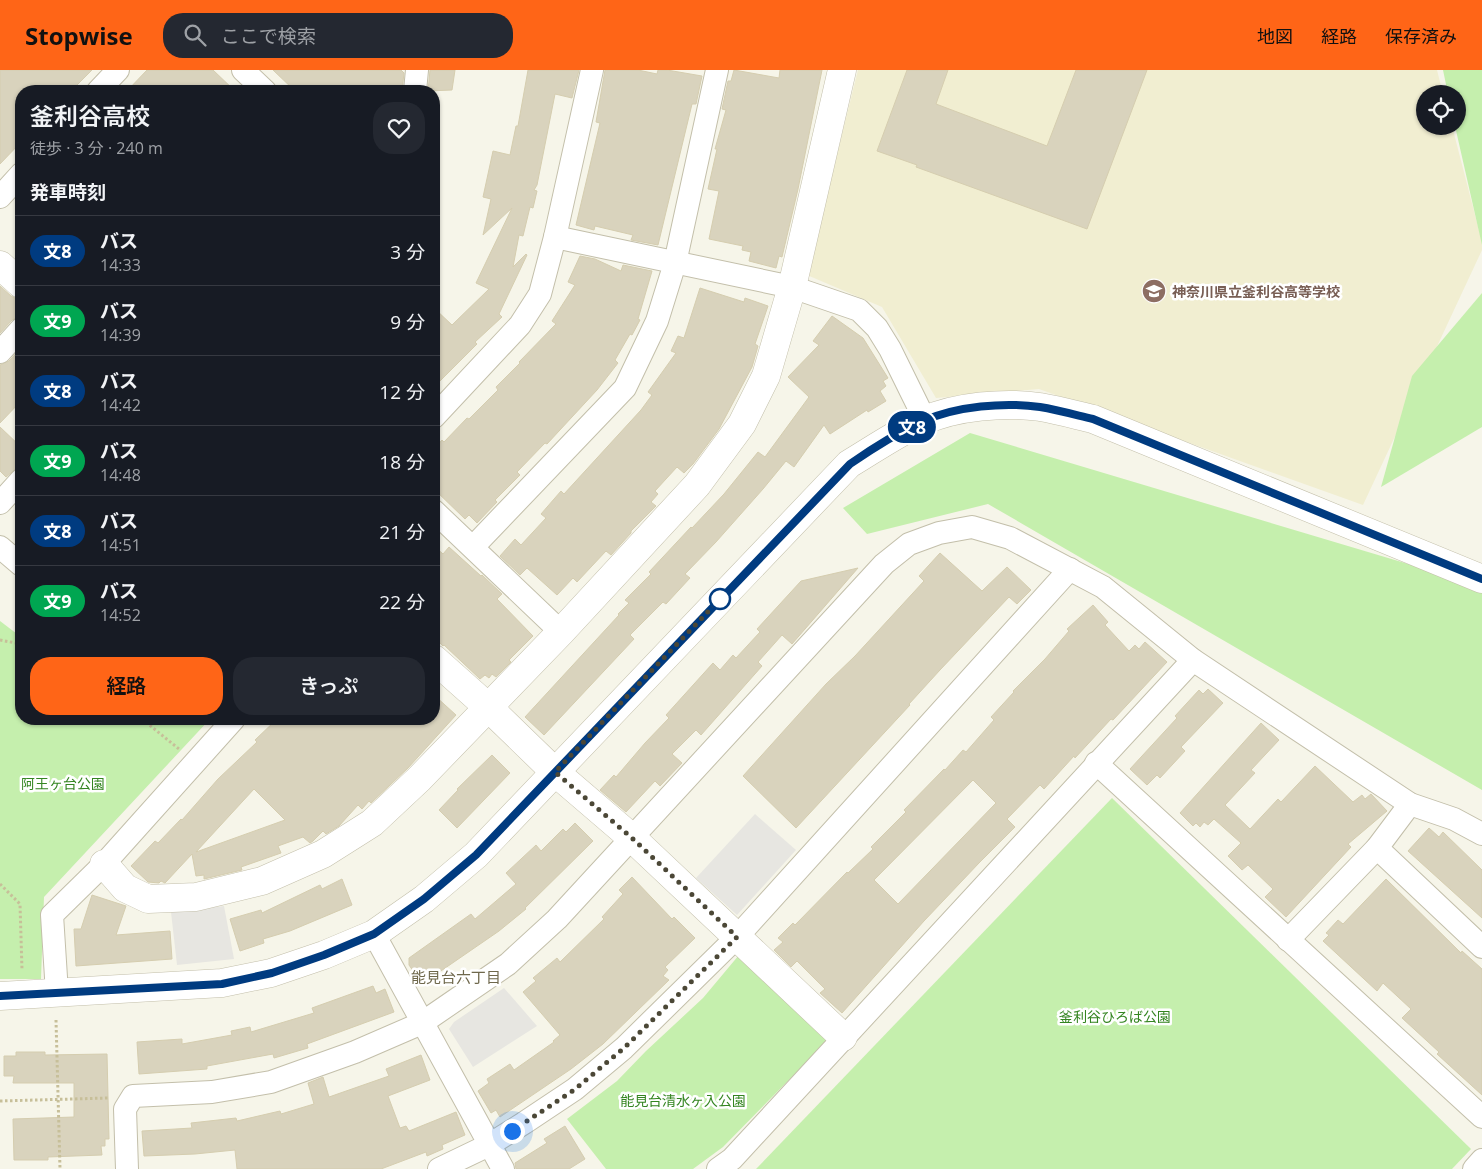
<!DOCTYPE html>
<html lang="ja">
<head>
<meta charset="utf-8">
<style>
	:root { --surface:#171b24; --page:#242831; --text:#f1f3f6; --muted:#9ea1a6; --line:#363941; --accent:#ff6517 }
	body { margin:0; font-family:"Open Sans","Noto Sans JP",sans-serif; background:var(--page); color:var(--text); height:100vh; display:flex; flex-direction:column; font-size:19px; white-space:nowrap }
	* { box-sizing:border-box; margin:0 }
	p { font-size:16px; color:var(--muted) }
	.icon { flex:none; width:28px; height:28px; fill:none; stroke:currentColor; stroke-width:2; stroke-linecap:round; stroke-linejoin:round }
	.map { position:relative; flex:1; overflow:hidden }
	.details { position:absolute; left:15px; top:15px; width:425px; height:640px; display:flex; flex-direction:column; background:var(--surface); border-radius:20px; box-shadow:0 1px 4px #0004 }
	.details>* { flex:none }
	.badge { padding:0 10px; border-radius:16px; font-size:18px; line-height:32px }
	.buttons { position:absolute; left:1416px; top:15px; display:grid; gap:10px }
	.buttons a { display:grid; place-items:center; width:50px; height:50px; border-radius:50%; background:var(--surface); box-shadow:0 1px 4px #0004; font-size:25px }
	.you { position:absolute; width:25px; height:25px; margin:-12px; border:4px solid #fff; border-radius:50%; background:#1a73e8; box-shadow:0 0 0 8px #1a73e833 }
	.map>.badge { position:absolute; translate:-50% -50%; box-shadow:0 0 0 2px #fff }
	h2 { padding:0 15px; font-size:19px; line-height:45px }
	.round { display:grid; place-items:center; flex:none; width:52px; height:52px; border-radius:20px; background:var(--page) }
	.headline { display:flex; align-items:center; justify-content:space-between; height:85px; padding:0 15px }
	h1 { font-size:24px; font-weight:600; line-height:38px }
	.cta { display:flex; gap:10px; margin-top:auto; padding:10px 15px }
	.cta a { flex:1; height:58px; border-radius:20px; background:var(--accent); color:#111; font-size:20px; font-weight:600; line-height:58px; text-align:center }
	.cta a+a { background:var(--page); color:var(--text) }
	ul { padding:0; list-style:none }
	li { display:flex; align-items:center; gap:15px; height:70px; padding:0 15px; border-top:1px solid var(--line) }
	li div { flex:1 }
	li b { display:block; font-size:19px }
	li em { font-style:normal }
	li .badge { min-width:55px; font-weight:700; text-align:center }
	header { display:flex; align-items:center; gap:30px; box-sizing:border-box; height:70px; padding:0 25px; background:var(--accent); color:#111 }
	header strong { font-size:24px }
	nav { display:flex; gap:28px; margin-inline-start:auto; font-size:18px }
	.search { width:350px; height:45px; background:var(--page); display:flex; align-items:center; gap:12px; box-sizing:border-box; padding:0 18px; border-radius:20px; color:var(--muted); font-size:19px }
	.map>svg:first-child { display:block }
	.education { fill:#f1eed1 }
	.green { fill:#c5efad }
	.parking { fill:#e7e6e1 }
	.building { fill:#d9d3bd; stroke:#d5cdaf; fill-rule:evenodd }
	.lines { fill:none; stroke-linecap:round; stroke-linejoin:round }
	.minor-casing { stroke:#c3bfaa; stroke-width:24 }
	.tertiary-casing { stroke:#c3bfaa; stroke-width:29 }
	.path { stroke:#c7bf99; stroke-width:3; stroke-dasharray:2.5 2.5; stroke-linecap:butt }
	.minor { stroke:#fff; stroke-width:22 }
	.tertiary { stroke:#fff; stroke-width:28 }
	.line-casing { stroke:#fff; stroke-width:11 }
	.line { stroke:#003b80; stroke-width:8 }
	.walk { stroke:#4b4736; stroke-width:5; stroke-dasharray:0 9 }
	.stop-dot { fill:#fff; stroke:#003b80; stroke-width:2.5 }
	.labels { text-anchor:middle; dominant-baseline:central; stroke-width:5; stroke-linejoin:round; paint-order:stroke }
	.education-label { font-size:14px; font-weight:bold; fill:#785e54; stroke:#fff; text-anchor:start }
	.park-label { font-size:14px; fill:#348521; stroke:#fff }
	.neighbourhood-label { font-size:15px; fill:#6f684c; stroke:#fff }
</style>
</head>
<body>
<header>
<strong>Stopwise</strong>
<div class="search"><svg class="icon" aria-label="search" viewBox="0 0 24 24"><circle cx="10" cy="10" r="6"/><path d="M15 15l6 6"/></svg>ここで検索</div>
<nav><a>地図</a><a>経路</a><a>保存済み</a></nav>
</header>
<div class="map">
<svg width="1482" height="1099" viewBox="0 0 1482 1099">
	<rect width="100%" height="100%" fill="#f6f5e9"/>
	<polygon class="education" points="858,0 1437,0 1443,24 1425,24 1425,56 1452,56 1482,172 1482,180 1363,435 1039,319 936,328 882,237 807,205"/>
	<g class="green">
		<polygon points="1443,0 1482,0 1482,175 1455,56 1458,56 1458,24 1448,24"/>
		<polygon points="1482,223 1482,357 1381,417 1412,306"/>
		<polygon points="970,363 1482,516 1482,720 988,434 867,464 843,438"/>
		<polygon points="0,551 21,567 21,609 16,623 21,618 21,649 210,649 44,827 41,909 0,909"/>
		<polygon points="1112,728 1471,1079 1452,1099 756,1099"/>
		<polygon points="739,885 829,969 723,1077 693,1099 606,1099 567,1049 617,1011 646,981 703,928"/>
	</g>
	<g class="parking">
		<polygon points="755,744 796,780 737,845 696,808"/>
		<polygon points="224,836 234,889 177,895 171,842"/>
		<polygon points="504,918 537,956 473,997 449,959 454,952"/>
	</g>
	<g class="building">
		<polygon points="0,0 92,0 71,21 21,21 21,72 0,94"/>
		<polygon points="147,0 213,0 235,21 127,21"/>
		<polygon points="273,0 401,0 404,3 402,21 295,21"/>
		<polygon points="430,0 455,0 452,20 428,21"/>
		<polygon points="528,0 579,0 572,28 555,24 537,115 534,120 537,121 533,138 530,137 523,166 519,165 513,197 526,184 527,185 499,244 502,247 475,272 477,274 434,317 434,238 452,255 489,219 476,213 512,138 483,165 491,129 483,127 493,81 510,85 516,56 518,56"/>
		<polygon points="605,0 638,0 657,4 658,0 667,0 702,6 696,34 692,34 658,175 631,170 633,165 595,156 594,160 576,155 600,53 596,52"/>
		<polygon points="734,0 779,8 780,0 822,0 798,119 782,187 779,186 776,198 749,191 751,182 742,180 743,176 709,169 719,121 708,119 717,79 715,79 726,40 722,39 728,11 731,11"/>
		<polygon points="907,0 948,0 936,34 1047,76 1076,0 1147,0 1087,159 916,97 917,95 877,81"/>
		<polygon points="580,186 595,189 621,201 623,195 652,201 638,249 640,250 632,265 630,264 615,290 618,293 597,320 547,374 545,373 517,402 520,405 495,430 497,432 477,453 469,445 465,449 434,419 434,379 442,370 444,372 467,348 469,349 498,320 496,317 520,293 519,292 556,254 552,251 575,215 568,212"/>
		<polygon points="0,216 11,226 21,231 21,246 12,250 0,263"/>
		<polygon points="700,218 744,232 745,228 768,236 755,274 758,276 752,297 719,359 693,394 684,403 677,397 655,421 658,424 651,432 656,436 631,461 631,463 611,485 606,481 577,512 573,508 557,525 527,498 520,505 500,486 515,469 521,475 546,448 541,444 561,421 564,424 641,340 652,325 648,322 676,283 671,281 678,266 684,268"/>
		<polygon points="832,246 863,268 888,308 883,311 886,316 880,321 886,331 868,342 867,340 830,364 824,355 794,397 786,391 763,419 716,472 685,504 690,508 666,534 663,532 630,565 634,569 544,665 525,647 619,545 618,544 629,533 625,530 651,504 649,502 691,457 692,458 724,424 758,382 765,387 809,327 788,307 819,275 813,271"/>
		<polygon points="21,278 21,331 0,353 0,295 9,291"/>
		<polygon points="0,357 21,377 21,397 17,398 6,407 0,401"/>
		<polygon points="434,476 443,484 449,477 481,506 482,505 502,524 497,529 533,566 509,590 511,592 496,607 492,604 489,608 485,605 480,609 444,575 443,576 434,567"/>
		<polygon points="940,483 982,521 1007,497 1031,520 1017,534 1009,527 940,600 909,634 910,635 796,758 743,706 826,614 855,586 924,511 919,506"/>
		<polygon points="858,498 792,574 782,565 758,592 762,596 701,665 696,660 672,684 682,693 660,716 655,711 626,742 600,720 614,705 616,707 645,673 669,648 666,645 713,593 720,600 733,585 736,588 760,562 757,559 801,511"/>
		<path d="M1093,535L1108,552L1105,555L1129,581L1135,575L1139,579L1145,572L1167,592L1113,650L1111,649L1075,688L1074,686L1044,719L1040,715L1007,749L1015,757L979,793L924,851L842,943L820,923L825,919L797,891L791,897L774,880L783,872L778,868L793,853L795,855L847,802L848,803L873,779L871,777L906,742L904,740L944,699L945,700L963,680L966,682L994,650L991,647L1014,622L1013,621L1045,589L1069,561L1067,559ZM973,710L996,733L898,834L874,810Z"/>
		<polygon points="1208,619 1223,633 1181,677 1185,681 1160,708 1157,705 1147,715 1130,699 1177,648 1175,646 1199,620 1203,624"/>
		<path d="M434,625L456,645L408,698L371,733L369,731L362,739L358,735L339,756L326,764L323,761L313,771L310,773L303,767L278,776L281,783L241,797L242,800L204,809V805L196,806L192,784L165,813L161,811L159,813L148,812L131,796L155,771L158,773L181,749L182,750L218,709L257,672L255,670L277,649H434ZM254,719L285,750L196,782Z"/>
		<polygon points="1261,653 1279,670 1251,700 1255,703 1225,735 1250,759 1278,729 1281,732 1315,696 1353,732 1362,725 1365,729 1371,724 1387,741 1348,774 1351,777 1286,847 1265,827 1273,819 1248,795 1242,800 1228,786 1241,773 1214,749 1208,755 1204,752 1200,757 1196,753 1193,756 1180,743"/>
		<polygon points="492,685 510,703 457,758 439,740 458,720 457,719"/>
		<polygon points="575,753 593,771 525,838 526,839 499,861 422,914 409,895 409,888 471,844 475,849 516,814 506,803 536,775 541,781 563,759 566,762"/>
		<polygon points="1429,758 1439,767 1443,762 1482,800 1482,848 1408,781"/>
		<polygon points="632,807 672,849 674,847 695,868 665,897 668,900 663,906 669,910 603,974 571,999 500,1047 496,1040 491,1043 478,1021 489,1013 487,1009 510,994 514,1000 554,972 553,971 560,965 523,922 536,911 533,908 557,888 560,892 604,849 602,847 623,824 619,820"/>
		<polygon points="342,809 352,835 290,861 263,869 264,873 240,881 230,849 261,840 262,843 320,815 322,819"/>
		<polygon points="1386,809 1461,883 1462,881 1482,899 1482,1025 1437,984 1439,982 1402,948 1411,939 1383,913 1377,921 1323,871 1329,865 1326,863 1338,850 1343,854"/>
		<polygon points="92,825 126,836 116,865 170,861 172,889 76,896 74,859 81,859"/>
		<polygon points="373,916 376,923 385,919 394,942 307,974 308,978 274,988 273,984 207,996 207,999 139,1004 137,972 182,969 182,974 232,965 231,961 250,957 251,962 314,943 312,938"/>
		<polygon points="16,982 45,982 45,985 107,984 109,1069 105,1069 105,1076 101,1076 102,1085 48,1087 48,1090 14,1090 13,1049 74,1047 74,1013 13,1013 14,1006 4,1006 4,986 16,986"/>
		<polygon points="421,985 430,1010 388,1026 400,1058 406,1056 409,1061 456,1042 465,1065 442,1075 443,1079 427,1086 426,1082 381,1099 237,1099 235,1080 195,1084 144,1086 142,1061 192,1058 191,1053 236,1048 237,1051 280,1041 281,1044 314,1034 308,1013 323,1007 329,1027 389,1006 386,999"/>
		<polygon points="565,1056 585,1089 569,1099 516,1099 515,1093 547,1073 544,1069"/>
	</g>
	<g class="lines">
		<g class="minor-casing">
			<g id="minor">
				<polyline points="243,0 265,21"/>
				<polyline points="98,21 118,0"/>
				<polyline points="415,21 417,0"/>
				<polyline points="0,127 21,104"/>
				<polyline points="555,167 792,217 859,240 877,258 890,279 925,350"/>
				<polyline points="0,282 21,259"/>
				<polyline points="434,347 520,255 540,224 555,167 592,0"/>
				<polyline points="0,433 21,410"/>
				<polyline points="434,441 561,562"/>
				<polyline points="0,477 21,495"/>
				<polyline points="473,477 625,318 657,251 675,193 717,0"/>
				<polyline points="1096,693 1482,1047"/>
				<polyline points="1377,778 1482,877"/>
				<polyline points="374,864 503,1099"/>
				<polyline points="1288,870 1377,778 1410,734"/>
				<polyline points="57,923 52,845 104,794 234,649"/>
				<polyline points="127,1099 125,1039 133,1026 212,1022 271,1012 355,982 422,953 508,894 557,849 884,494 909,474 939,463 972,457 1010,468 1103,517 1193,590 1410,734 1454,749 1482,764"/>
				<polyline points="439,1099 489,1075 524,1053 575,1019 624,978 737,867 1070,499"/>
				<polyline points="718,1099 732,1089 1193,590"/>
				<polyline points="1474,1099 1482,1090"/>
			</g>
		</g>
		<g class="tertiary-casing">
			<g id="tertiary">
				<polyline points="0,195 21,214"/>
				<polyline points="434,589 489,638 555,702 632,768 843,967"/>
				<polyline points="104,794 125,818 148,829 196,827 262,811 323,784 372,753 419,709 561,562 697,415 742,354 766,306 792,217 842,0"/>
				<path d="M0,926L222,913L271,903L324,885L374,864L424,829L476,785L849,394C874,379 897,363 923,351C956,336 1005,332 1040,337C1058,340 1076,345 1093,349L1482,509"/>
			</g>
		</g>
		<g class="path">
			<polyline points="0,570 21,574"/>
			<polyline points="142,649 179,679"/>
			<polyline points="0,814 20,834 22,900"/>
			<polyline points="56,950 60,1099"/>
			<polyline points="0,1031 108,1028"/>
		</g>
		<use href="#minor" class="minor"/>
		<use href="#tertiary" class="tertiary"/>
	</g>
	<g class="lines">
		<g class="line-casing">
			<path id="line" d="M0,926L222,914L272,903L324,885L374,864L424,829L476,785L850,394C873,378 897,363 923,351C957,336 1004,332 1040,337C1058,340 1076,345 1093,349L1482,509"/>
		</g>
		<use href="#line" class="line"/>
		<polyline class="walk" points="512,1061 574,1020 624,978 737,867 632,768 555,702 720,529"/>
	</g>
	<defs>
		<g id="school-disc" transform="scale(1.25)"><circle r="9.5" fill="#8d6e63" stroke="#fff"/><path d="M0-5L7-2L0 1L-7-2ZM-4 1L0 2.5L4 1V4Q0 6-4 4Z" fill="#fff"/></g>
	</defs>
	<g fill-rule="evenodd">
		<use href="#school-disc" x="1154" y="221"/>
	</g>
	<circle class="stop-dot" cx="720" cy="529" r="10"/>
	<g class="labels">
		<g class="education-label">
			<text x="1172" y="221">神奈川県立釜利谷高等学校</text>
		</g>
		<g class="park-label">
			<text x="63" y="713">阿王ヶ台公園</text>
			<text x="1115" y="946">釜利谷ひろば公園</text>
			<text x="683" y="1030">能見台清水ヶ入公園</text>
		</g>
		<g class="neighbourhood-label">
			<text x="456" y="907">能見台六丁目</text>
		</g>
	</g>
</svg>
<div class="buttons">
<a><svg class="icon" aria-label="locate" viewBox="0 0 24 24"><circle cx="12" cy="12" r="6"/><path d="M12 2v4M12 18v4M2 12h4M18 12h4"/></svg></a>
</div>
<div class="you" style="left:512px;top:1061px"></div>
<b class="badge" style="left:912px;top:357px;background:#003b80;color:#fff">文8</b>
<section class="details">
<div class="headline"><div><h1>釜利谷高校</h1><p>徒歩 · 3 分 · 240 m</p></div><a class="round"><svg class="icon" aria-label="heart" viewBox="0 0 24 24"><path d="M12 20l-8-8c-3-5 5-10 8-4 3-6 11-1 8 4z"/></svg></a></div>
<h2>発車時刻</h2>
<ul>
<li><span class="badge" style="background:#003b80;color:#fff">文8</span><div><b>バス</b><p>14:33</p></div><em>3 分</em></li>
<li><span class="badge" style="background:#00a651;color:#fff">文9</span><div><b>バス</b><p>14:39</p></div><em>9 分</em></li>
<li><span class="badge" style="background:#003b80;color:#fff">文8</span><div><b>バス</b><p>14:42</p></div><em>12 分</em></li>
<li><span class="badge" style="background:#00a651;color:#fff">文9</span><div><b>バス</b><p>14:48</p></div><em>18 分</em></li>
<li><span class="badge" style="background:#003b80;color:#fff">文8</span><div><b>バス</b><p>14:51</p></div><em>21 分</em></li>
<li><span class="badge" style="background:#00a651;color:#fff">文9</span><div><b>バス</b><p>14:52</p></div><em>22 分</em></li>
</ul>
<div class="cta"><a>経路</a><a>きっぷ</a></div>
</section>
</div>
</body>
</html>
